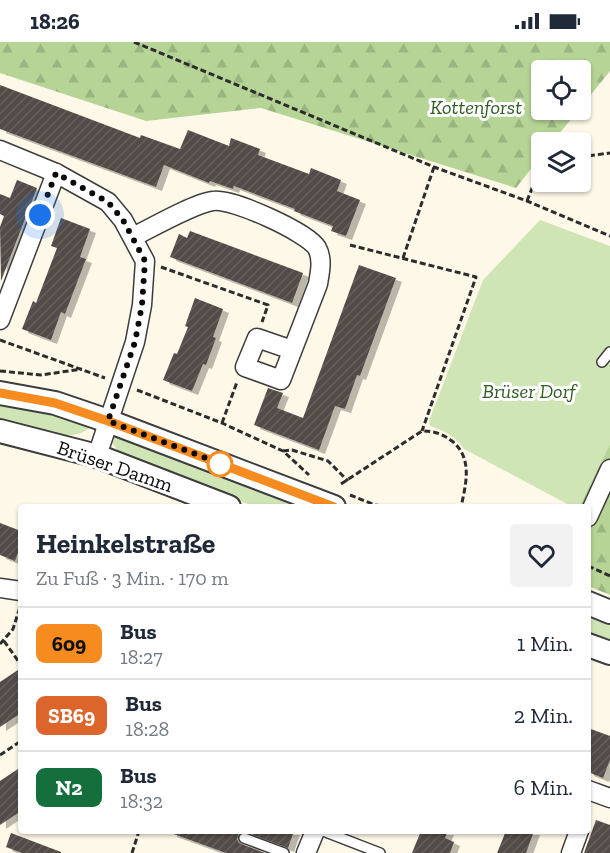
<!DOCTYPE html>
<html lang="de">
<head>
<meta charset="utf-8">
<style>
	:root { --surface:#fff; --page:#f2f2f3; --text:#1f2937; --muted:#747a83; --line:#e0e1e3 }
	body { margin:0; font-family:"Zilla Slab",serif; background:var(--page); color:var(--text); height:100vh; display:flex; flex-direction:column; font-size:22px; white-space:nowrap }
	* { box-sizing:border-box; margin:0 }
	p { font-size:20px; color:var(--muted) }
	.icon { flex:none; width:33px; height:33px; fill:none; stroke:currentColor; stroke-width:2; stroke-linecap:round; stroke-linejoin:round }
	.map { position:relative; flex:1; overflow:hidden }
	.sheet { position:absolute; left:18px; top:462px; width:573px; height:330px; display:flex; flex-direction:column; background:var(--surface); border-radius:6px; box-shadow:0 2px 4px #0004 }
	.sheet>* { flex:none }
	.badge { padding:0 12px; border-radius:9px; font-size:21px; line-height:39px }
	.tools { position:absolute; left:531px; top:18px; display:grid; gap:12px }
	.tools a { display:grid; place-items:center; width:60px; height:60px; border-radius:6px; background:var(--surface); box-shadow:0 2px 4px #0004; font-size:30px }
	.you { position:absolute; width:30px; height:30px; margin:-15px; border:4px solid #fff; border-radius:50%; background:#1a73e8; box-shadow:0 0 0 9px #1a73e833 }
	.map>.badge { position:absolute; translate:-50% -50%; box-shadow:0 0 0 3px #fff }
	.round { display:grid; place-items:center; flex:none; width:63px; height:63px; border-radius:6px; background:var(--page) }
	.summary { display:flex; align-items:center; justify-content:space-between; height:102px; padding:0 18px }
	h1 { font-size:28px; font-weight:700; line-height:45px }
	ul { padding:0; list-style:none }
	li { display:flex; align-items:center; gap:18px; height:72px; padding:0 18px; border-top:2px solid var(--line) }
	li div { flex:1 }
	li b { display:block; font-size:22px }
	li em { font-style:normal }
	li .badge { min-width:66px; font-weight:700; text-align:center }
	.status { display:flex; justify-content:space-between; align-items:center; height:42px; padding:0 30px; background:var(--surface); direction:ltr }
	.status svg { height:16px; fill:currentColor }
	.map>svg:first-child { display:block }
	.green { fill:#d0e5b5 }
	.forest { fill:url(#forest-firs) }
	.building { fill:url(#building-hatch); filter:url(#shadow) }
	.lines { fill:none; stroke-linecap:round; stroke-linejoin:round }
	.service-casing { stroke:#3d3d3d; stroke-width:12 }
	.minor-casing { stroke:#3d3d3d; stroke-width:21 }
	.tertiary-casing { stroke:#3d3d3d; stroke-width:26 }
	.path { stroke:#2c2c2c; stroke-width:3; stroke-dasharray:6 3; stroke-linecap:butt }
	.service { stroke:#fff; stroke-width:9 }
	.minor { stroke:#fff; stroke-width:18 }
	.tertiary { stroke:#fff; stroke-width:22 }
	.line-casing { stroke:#fff; stroke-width:14 }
	.line { stroke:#f68b1f; stroke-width:9 }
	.walk { stroke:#0a0a0a; stroke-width:6; stroke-dasharray:0 10.8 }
	.stop-dot { fill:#fff; stroke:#f68b1f; stroke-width:3 }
	.labels { text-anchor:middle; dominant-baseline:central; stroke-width:6; stroke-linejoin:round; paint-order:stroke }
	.park-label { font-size:20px; font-style:italic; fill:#2f5c20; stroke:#fff }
	.street-label { font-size:20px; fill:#0a0a0a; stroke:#fff }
</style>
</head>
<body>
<div class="status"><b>18:26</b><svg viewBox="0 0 49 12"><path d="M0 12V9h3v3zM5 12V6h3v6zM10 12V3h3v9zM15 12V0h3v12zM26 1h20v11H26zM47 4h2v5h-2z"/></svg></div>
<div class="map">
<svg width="610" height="811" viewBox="0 0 610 811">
	<defs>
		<pattern id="forest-firs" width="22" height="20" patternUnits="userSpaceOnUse" patternTransform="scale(1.5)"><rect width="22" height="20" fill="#b5d495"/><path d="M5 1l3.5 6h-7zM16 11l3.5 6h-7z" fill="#9ab57f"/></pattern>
		<pattern id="building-hatch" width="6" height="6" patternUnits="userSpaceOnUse" patternTransform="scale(1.5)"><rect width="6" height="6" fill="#524b47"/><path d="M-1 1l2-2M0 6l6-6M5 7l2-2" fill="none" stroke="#66605d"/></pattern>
		<filter id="shadow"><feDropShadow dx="6" dy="4" stdDeviation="0" flood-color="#0004"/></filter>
	</defs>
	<rect width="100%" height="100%" fill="#fef8e8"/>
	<g class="green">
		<path d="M540,178L610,204V402L579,465H573L464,407C455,394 445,389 430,384L429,379L483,238Z"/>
		<path d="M0,361L35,367L89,384V386C73,403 21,385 0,381Z"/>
		<path d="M117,392L294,459L286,465H256L130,418C122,413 115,407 111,398L113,393Z"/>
		<polygon points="588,571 610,579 610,599 588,591"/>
	</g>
	<g class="forest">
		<polygon points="0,0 610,0 610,29 581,65 580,28 542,28 542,68 579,68 552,100 542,100 541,114 516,146 261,66 146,79 0,31"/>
		<polygon points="610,402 610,553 588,544 588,465 579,465"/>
	</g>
	<g class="building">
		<polygon points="0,43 140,96 141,93 180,107 188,88 229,104 231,96 260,107 258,113 309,132 311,126 341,138 337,149 360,158 346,194 331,189 333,184 294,169 295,167 234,144 233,147 210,139 209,141 164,123 156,145 0,87"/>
		<polygon points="17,138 37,146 1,239 0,185 4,174 0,172 0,152 10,156"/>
		<polygon points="61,176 90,187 80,215 86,217 65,272 61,270 51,298 22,287 33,259 36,261 57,206 51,204"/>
		<polygon points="190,189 303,231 292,261 170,215 179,192 187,196"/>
		<polygon points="359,223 396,236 360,334 357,333 345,367 335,364 319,408 254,383 268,346 283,351 277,366 303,376"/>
		<polygon points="195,256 223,267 213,295 216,296 206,323 203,322 192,349 163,338 174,311 177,312 188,285 185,284"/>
		<polygon points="0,481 21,489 21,503 15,519 0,513"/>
		<polygon points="21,626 21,671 0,685 0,640"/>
		<polygon points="588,686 610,694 610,718 603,736 588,730"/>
		<polygon points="21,725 21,769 0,783 0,739"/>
		<polygon points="596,778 610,783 610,811 584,811"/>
		<polygon points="171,789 294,789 288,806 246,790 239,791 237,797 239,801 265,811 226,811 171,791"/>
		<polygon points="421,789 448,789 445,796 454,800 450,811 412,811"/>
		<polygon points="506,789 534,789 526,811 497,811"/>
		<polygon points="11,791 61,810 61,811 22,811 6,805"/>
	</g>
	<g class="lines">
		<g class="service-casing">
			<g id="service">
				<polyline points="602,320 610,310"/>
				<polyline points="323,789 380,811"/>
				<polyline points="244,796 284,811"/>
			</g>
		</g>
		<g class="minor-casing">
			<g id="minor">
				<polyline points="0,108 56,131 108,160 123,178 145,219 142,263 135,300 97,414"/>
				<path d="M133,195C151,186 195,161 213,159C232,156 307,190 317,206C323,217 320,230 318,242L281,338L245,325L257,296L292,308"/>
				<polyline points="0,278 56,131"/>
				<polyline points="588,475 610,427"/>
				<polyline points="0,546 21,549"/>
				<polyline points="588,748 610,756"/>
				<polyline points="306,811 315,789"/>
				<polyline points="571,811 579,789"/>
			</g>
		</g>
		<g class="tertiary-casing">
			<g id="tertiary">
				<polyline points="0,351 55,361 108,379 334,465"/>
				<polyline points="0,389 97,414 229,465"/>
				<polyline points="588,561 610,570"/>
				<polyline points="588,603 610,611"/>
			</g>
		</g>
		<g class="path">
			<polyline points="134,0 434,125 527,159 610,194"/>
			<polyline points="580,115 610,111"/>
			<polyline points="527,159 542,121"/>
			<polyline points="350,203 476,235 422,389"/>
			<polyline points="403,216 434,125"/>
			<polyline points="161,225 268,263 262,280"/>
			<polyline points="0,298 105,336"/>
			<polyline points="0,329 41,333 82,327"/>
			<polyline points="137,348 222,381 283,409 309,433"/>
			<polyline points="222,381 237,340"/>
			<polyline points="283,409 292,408 328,419 348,439"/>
			<path d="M341,442L422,389C434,389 443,392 452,399C473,416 466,442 461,465"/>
			<polyline points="350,453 375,463 389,465"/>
			<polyline points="588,524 610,534"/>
			<polyline points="4,599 21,623"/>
			<polyline points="0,602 13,587 20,565"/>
			<polyline points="0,713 21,699"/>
			<polyline points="132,811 139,789"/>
		</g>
		<use href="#service" class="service"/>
		<use href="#minor" class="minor"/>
		<use href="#tertiary" class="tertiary"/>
	</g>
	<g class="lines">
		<g class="line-casing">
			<polyline id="line" points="0,351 55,361 108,379 334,465"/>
		</g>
		<use href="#line" class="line"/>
		<polyline class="walk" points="40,173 56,131 108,160 123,178 145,219 142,263 135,300 108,379 222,422 220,422"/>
	</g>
	<circle class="stop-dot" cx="220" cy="422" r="12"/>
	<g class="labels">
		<g class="park-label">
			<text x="476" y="65">Kottenforst</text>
			<text x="529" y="349">Brüser Dorf</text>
		</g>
		<g class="street-label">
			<text transform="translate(115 424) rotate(19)">Brüser Damm</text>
		</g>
	</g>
</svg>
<div class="tools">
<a><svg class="icon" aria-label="locate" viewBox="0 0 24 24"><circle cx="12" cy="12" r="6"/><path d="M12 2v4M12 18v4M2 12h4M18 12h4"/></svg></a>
<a><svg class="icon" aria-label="layers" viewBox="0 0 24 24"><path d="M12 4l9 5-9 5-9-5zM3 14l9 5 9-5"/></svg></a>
</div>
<div class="you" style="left:40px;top:173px"></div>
<section class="sheet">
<div class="summary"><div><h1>Heinkelstraße</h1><p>Zu Fuß · 3 Min. · 170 m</p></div><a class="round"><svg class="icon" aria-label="heart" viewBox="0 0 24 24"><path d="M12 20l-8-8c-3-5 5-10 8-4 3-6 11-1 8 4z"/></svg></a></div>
<ul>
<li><span class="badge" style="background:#f68b1f;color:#111">609</span><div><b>Bus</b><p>18:27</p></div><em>1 Min.</em></li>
<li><span class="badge" style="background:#dc652c;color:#fff">SB69</span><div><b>Bus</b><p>18:28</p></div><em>2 Min.</em></li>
<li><span class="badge" style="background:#156f3d;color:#fff">N2</span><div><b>Bus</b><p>18:32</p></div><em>6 Min.</em></li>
</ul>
</section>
</div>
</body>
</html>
